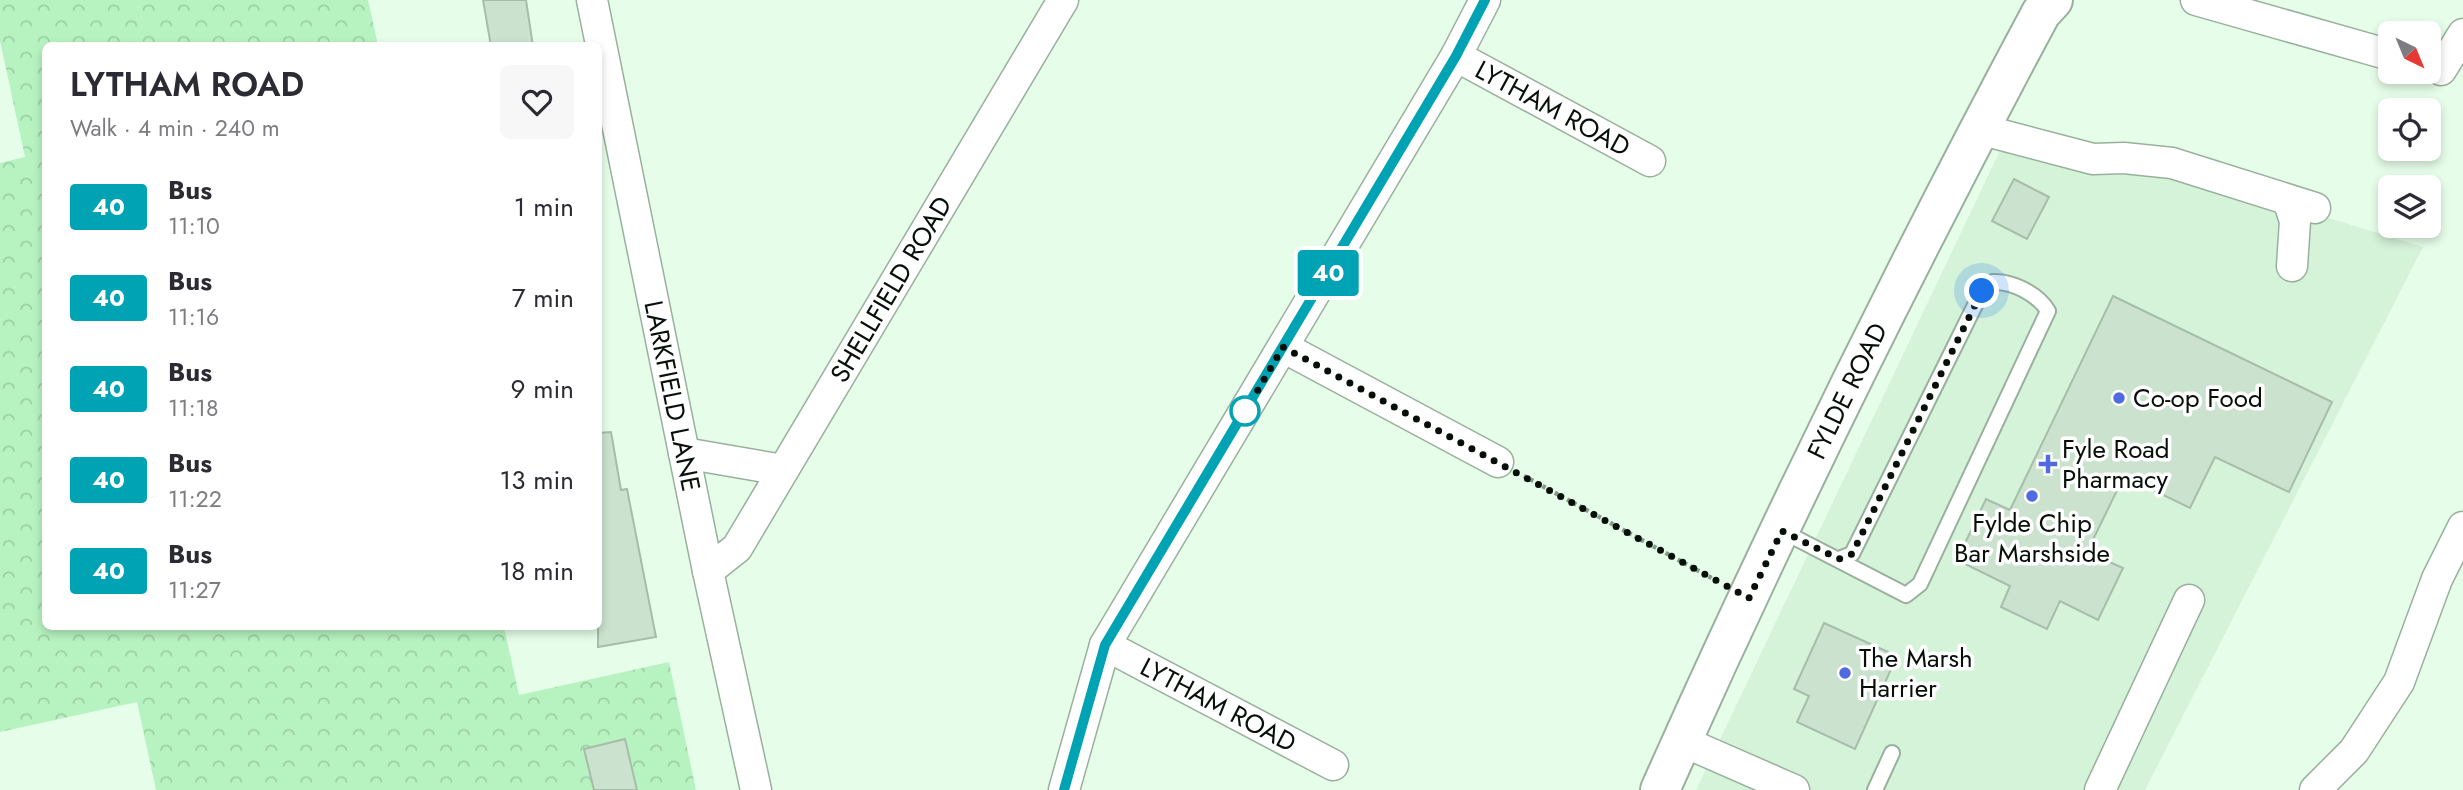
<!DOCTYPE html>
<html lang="en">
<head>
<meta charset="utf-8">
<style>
	:root { --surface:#fff; --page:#f7f7f7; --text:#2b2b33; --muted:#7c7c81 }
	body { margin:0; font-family:Jost,sans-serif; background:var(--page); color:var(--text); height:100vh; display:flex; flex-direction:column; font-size:26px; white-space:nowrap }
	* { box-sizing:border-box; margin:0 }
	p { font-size:23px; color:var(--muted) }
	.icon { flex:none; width:38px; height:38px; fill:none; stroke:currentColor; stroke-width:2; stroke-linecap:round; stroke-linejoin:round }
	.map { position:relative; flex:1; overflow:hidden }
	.details { position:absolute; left:42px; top:42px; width:560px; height:588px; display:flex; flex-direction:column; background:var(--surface); border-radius:10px; box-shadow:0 4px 10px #0003 }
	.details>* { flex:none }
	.badge { padding:0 14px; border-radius:5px; font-size:24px; line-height:46px }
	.needle { width:46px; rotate:137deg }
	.tools { position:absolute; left:2378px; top:21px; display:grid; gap:14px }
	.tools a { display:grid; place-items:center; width:63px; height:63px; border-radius:10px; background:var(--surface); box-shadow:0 4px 10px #0003; font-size:35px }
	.you { position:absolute; width:35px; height:35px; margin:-18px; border:5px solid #fff; border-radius:50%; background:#1a73e8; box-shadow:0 0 0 10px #1a73e833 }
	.map>.badge { position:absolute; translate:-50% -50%; box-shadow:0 0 0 4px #fff }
	.round { display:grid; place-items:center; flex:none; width:74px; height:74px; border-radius:10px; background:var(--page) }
	.headline { display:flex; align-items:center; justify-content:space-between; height:119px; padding:0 28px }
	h1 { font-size:33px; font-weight:600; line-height:52px }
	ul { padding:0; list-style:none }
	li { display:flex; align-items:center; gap:21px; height:91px; padding:0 28px }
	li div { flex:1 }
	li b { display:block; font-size:26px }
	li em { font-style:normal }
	li .badge { min-width:77px; font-weight:700; text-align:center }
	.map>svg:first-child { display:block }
	.built { fill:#d5f3d9 }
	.park { fill:url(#park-crowns) }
	.building { fill:#cae2ce; stroke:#a6bda9; stroke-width:2 }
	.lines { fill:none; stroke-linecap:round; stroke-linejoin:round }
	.lane-casing { stroke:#99b09d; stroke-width:18 }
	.street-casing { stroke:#99b09d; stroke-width:33 }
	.secondary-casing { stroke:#99b09d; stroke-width:42 }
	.path { stroke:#899b8c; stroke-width:4.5; stroke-dasharray:3.5 3.5; stroke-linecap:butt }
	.lane { stroke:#fff; stroke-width:14 }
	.street { stroke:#fff; stroke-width:30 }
	.secondary { stroke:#fff; stroke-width:38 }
	.line-casing { stroke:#fff; stroke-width:16 }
	.line { stroke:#00a3b4; stroke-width:10 }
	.walk { stroke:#070f09; stroke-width:7; stroke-dasharray:0 12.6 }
	.poi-dot { fill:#506adf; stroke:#fff; stroke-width:2.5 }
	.stop-dot { fill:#fff; stroke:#00a3b4; stroke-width:3.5 }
	.labels { text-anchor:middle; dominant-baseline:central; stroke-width:7; stroke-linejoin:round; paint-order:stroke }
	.street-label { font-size:26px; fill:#070f09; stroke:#fff }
	.poi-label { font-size:26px; fill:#070f09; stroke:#fff; text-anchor:start }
</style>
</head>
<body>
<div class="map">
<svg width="2463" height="790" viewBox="0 0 2463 790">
	<defs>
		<pattern id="park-crowns" width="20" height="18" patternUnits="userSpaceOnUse" patternTransform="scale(1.75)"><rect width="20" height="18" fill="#b7f3c0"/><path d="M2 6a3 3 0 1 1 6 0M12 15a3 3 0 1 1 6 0" fill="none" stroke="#9ccfa4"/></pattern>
	</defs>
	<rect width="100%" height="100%" fill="#e6fee9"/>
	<polygon class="built" points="2014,121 2423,247 2145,790 1696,790"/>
	<polygon class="park" points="0,0 368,0 378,45 46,46 46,626 504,627 519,695 669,662 696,790 156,790 137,702 0,732 0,163 25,157 0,41"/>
	<g class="building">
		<polygon points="483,0 526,0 533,46 491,46"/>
		<polygon points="2014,179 2049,197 2027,239 1992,221"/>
		<polygon points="2113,296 2332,402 2289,492 2215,457 2190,508 2124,476 2087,552 2123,568 2098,620 2060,601 2047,629 2001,607 2010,586 1957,560 1986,499 2010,510"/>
		<polygon points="611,432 621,490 627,489 656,637 598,647 598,433"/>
		<polygon points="1824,623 1897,656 1855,749 1797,722 1809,696 1794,689"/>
		<polygon points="625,739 637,790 594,790 584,749"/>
	</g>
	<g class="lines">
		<g class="lane-casing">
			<g id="lane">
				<path d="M1782,531L1906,595L1920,584L2048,311C2038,294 2012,281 1993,282L1982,291L1852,554L1839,559"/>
				<polyline points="1875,790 1892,753"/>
			</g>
		</g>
		<g class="street-casing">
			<g id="street">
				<path id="s1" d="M592,0L708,571L756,790"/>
				<polyline points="2196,0 2390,55"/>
				<path id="s2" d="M1456,56L1650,161"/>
				<polyline points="2441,70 2463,34"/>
				<polyline points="1979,129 2093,159 2124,158 2172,163 2315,208"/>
				<polyline points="2288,200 2295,221 2292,266"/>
				<polyline points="1283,347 1498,462"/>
				<polyline points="684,453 783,470"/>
				<path id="s3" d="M708,571L737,548L1063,0"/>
				<path id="s4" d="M1105,645L1333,765"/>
				<polyline points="1682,741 1794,790"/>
				<polyline points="1064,790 1105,645 1456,56 1485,0"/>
				<polyline points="2100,790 2189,600"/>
				<polyline points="2315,790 2354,751 2399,682 2437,579 2463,527"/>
			</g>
		</g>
		<g class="secondary-casing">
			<g id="secondary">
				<path id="s5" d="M1660,790C1777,527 1905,267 2041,13L2053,0"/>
			</g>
		</g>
		<polyline class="path" points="1524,476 1719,582"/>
		<use href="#lane" class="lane"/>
		<use href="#street" class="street"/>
		<use href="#secondary" class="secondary"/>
	</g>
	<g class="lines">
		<g class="line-casing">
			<polyline id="line" points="1064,790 1105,645 1456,56 1485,0"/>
		</g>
		<use href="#line" class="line"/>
		<polyline class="walk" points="1245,411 1242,417 1283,347 1749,598 1782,531 1839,559 1852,554 1982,291"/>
	</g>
	<g class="poi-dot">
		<circle cx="2119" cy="398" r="7"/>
		<path d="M2044.5 453.5h7v7h7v7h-7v7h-7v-7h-7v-7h7z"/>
		<circle cx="2032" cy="496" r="7"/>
		<circle cx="1845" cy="673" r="7"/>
	</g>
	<circle class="stop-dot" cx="1245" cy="411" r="14"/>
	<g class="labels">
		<g class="street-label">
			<text stroke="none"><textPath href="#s2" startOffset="110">LYTHAM ROAD</textPath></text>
			<text stroke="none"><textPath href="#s3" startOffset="338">SHELLFIELD ROAD</textPath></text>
			<text stroke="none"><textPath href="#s5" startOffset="441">FYLDE ROAD</textPath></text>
			<text stroke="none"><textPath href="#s1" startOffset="404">LARKFIELD LANE</textPath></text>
			<text stroke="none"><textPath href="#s4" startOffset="128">LYTHAM ROAD</textPath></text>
		</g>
		<g class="poi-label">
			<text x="2133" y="398">Co-op Food</text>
			<text x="2062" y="449">Fyle Road<tspan x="2062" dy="30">Pharmacy</tspan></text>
			<text x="2032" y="523" text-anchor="middle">Fylde Chip<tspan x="2032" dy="30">Bar Marshside</tspan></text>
			<text x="1859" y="658">The Marsh<tspan x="1859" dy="30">Harrier</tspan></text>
		</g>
	</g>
</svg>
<div class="tools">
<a><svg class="needle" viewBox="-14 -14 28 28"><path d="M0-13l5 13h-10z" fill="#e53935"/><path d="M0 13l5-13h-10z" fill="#7c7c81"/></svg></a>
<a><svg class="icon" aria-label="locate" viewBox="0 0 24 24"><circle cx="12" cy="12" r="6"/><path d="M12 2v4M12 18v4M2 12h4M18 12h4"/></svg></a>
<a><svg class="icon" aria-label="layers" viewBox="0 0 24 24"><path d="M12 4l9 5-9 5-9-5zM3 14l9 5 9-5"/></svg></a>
</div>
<div class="you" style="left:1982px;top:291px"></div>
<b class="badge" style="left:1328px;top:273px;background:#00a3b4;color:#fff">40</b>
<section class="details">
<div class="headline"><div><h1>LYTHAM ROAD</h1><p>Walk · 4 min · 240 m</p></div><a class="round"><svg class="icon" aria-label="heart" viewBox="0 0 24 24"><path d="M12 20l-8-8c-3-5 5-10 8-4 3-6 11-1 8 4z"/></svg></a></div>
<ul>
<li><span class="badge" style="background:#00a3b4;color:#fff">40</span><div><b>Bus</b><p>11:10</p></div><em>1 min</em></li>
<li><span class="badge" style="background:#00a3b4;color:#fff">40</span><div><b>Bus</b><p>11:16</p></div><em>7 min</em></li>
<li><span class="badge" style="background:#00a3b4;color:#fff">40</span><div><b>Bus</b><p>11:18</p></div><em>9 min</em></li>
<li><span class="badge" style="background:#00a3b4;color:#fff">40</span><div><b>Bus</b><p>11:22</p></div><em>13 min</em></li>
<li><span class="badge" style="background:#00a3b4;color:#fff">40</span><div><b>Bus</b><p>11:27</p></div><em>18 min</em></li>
</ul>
</section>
</div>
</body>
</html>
